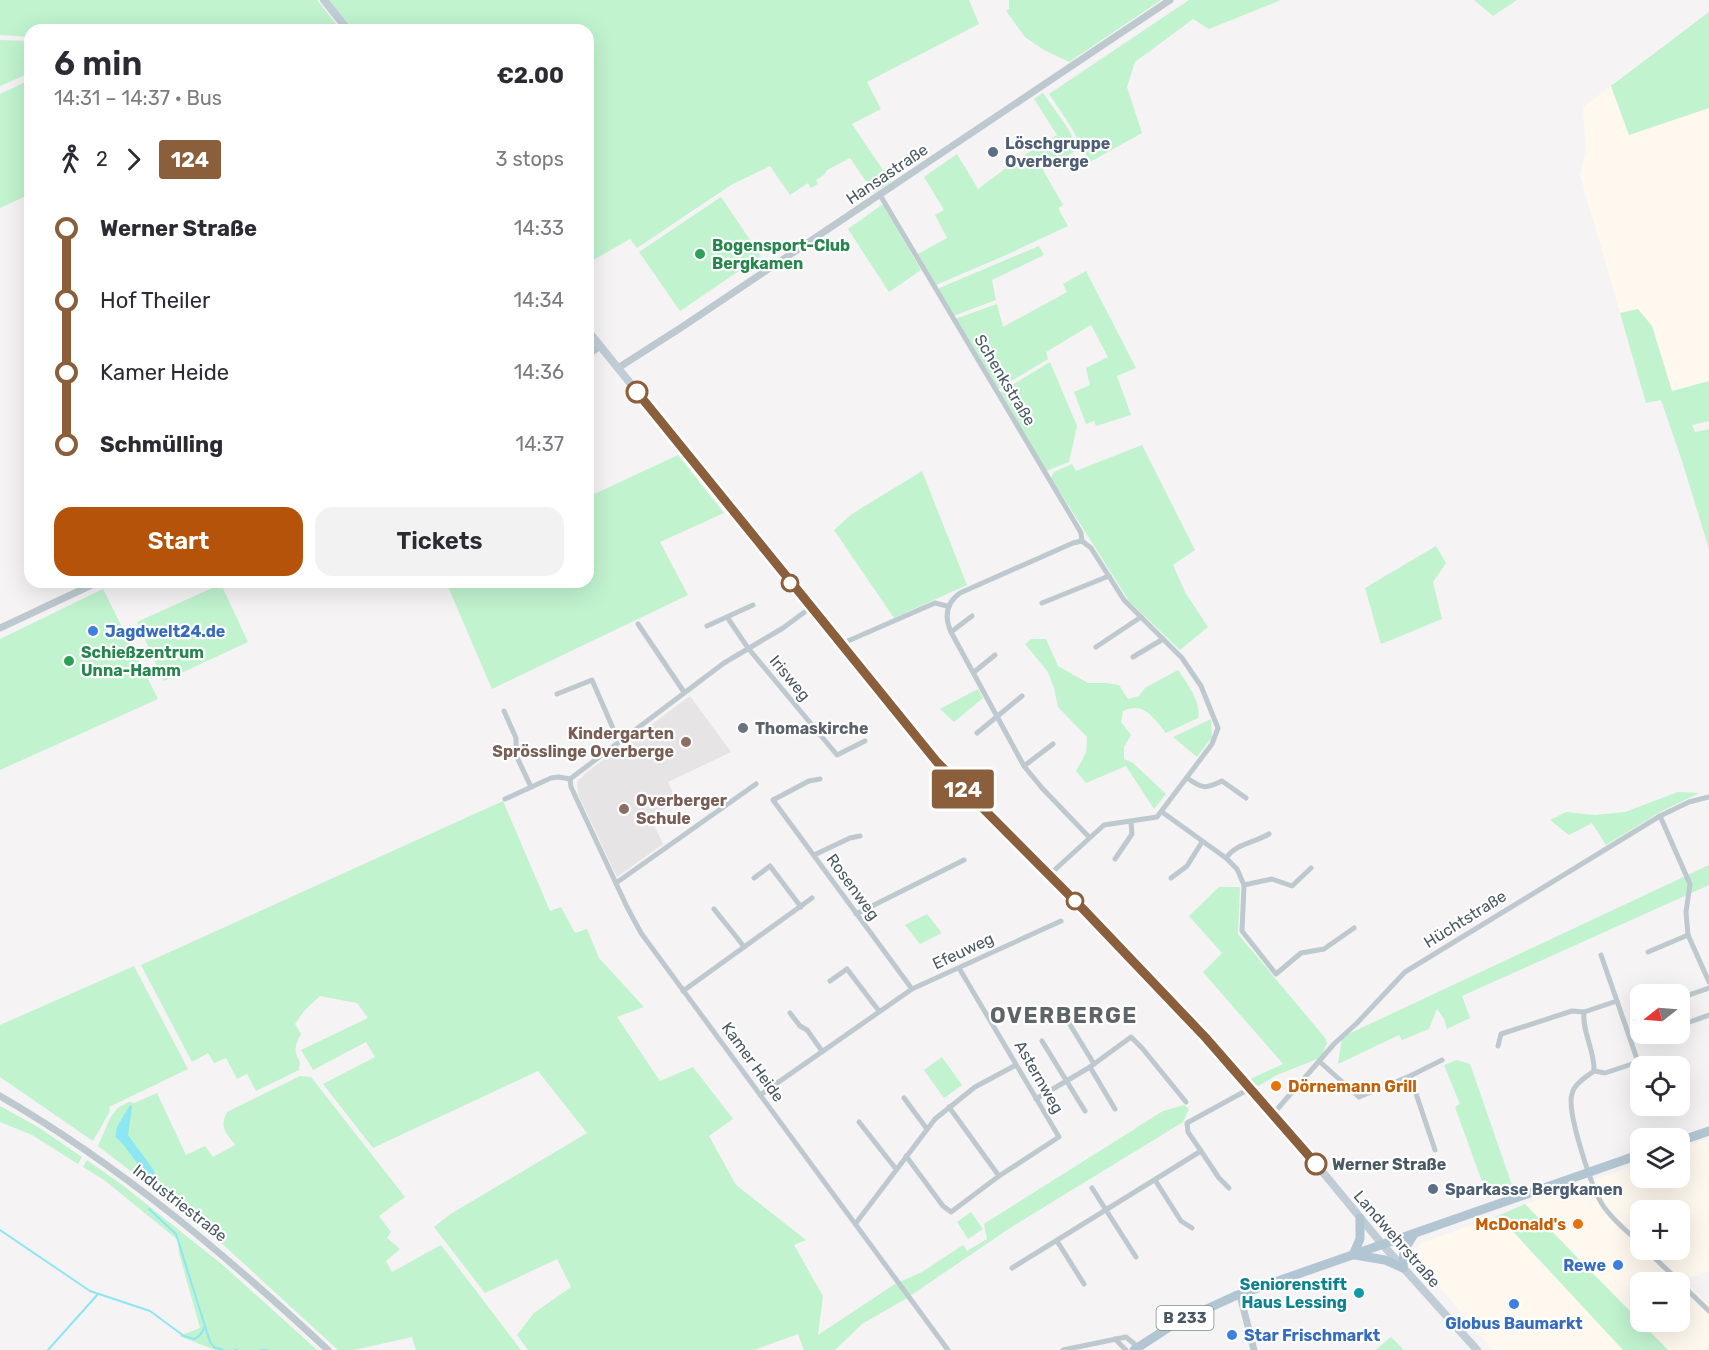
<!DOCTYPE html>
<html lang="en">
<head>
<meta charset="utf-8">
<style>
	:root { --surface:#fff; --page:#f2f2f3; --text:#2b2b33; --muted:#7c7c81; --accent:#b45309 }
	body { margin:0; font-family:Rubik,sans-serif; background:var(--page); color:var(--text); height:100vh; display:flex; flex-direction:column; font-size:22px; white-space:nowrap }
	* { box-sizing:border-box; margin:0 }
	p { font-size:20px; color:var(--muted) }
	.icon { flex:none; width:33px; height:33px; fill:none; stroke:currentColor; stroke-width:2; stroke-linecap:round; stroke-linejoin:round }
	.map { position:relative; flex:1; overflow:hidden }
	.panel { position:absolute; left:24px; top:24px; width:570px; height:564px; display:flex; flex-direction:column; background:var(--surface); border-radius:18px; box-shadow:0 6px 24px #0002 }
	.panel>* { flex:none }
	.badge { padding:0 12px; border-radius:4px; font-size:21px; line-height:39px }
	.needle { width:39px; rotate:253deg }
	.fabs { position:absolute; left:1630px; top:984px; display:grid; gap:12px }
	.fabs a { display:grid; place-items:center; width:60px; height:60px; border-radius:12px; background:var(--surface); box-shadow:0 6px 24px #0002; font-size:30px }
	.map>.badge { position:absolute; translate:-50% -50%; box-shadow:0 0 0 3px #fff }
	.legs { display:flex; align-items:center; gap:9px; height:66px; padding:0 30px; font-size:20px }
	.legs p { margin-inline-start:auto }
	.headline { display:flex; align-items:center; justify-content:space-between; height:102px; padding:0 30px }
	h1 { font-size:33px; font-weight:600; line-height:45px }
	.primary-button { display:flex; gap:12px; margin-top:auto; padding:12px 30px }
	.primary-button a { flex:1; height:69px; border-radius:18px; background:var(--accent); color:#fff; font-size:24px; font-weight:600; line-height:69px; text-align:center }
	.primary-button a+a { background:var(--page); color:var(--text) }
	ul { padding:0 30px; list-style:none }
	li { display:flex; align-items:center; gap:21px; height:72px; font-size:22px }
	li i { display:grid; place-items:center; width:9px; height:100%; margin:0 8px; background:currentColor }
	li i::after { content:''; width:15px; height:15px; margin:-8px; border:4px solid; border-radius:50%; background:var(--surface) }
	li p { margin-inline-start:auto }
	li:first-child i { background:linear-gradient(#0000 50%,currentColor 0) }
	li:last-child i { background:linear-gradient(currentColor 50%,#0000 0) }
	.map>svg:first-child { display:block }
	.commercial { fill:#fef8ee; fill-rule:evenodd }
	.education { fill:#e6e4e5 }
	.green { fill:#c1f3cf; fill-rule:evenodd }
	.water { fill:#8ce7f2 }
	.lines { fill:none; stroke-linecap:round; stroke-linejoin:round }
	.stream { stroke:#8ce7f2; stroke-width:2 }
	.minor { stroke:#bdc9cf; stroke-width:5 }
	.tertiary { stroke:#bdc9cf; stroke-width:7 }
	.secondary { stroke:#c0cdd7; stroke-width:8 }
	.primary { stroke:#b2c5d2; stroke-width:9 }
	.line-1-casing { stroke:#fff; stroke-width:14 }
	.line-1 { stroke:#8b5e3c; stroke-width:9 }
	.service-dot { fill:#5c6f8a; stroke:#fff; stroke-width:2 }
	.leisure-dot { fill:#2e9e5b; stroke:#fff; stroke-width:2 }
	.stop-1-dot { fill:#fff; stroke:#8b5e3c; stroke-width:3 }
	.shop-dot { fill:#3f7fe0; stroke:#fff; stroke-width:2 }
	.worship-dot { fill:#6b7280; stroke:#fff; stroke-width:2 }
	.education-dot { fill:#8d6e63; stroke:#fff; stroke-width:2 }
	.food-dot { fill:#e8710a; stroke:#fff; stroke-width:2 }
	.culture-dot { fill:#0f9aa8; stroke:#fff; stroke-width:2 }
	.labels { text-anchor:middle; dominant-baseline:central; stroke-width:4.5; stroke-linejoin:round; paint-order:stroke }
	.shield { fill:#fff; stroke:#808a91; stroke-width:1.5 }
	.shield-label { font-size:15px; font-weight:bold; fill:#495862 }
	.service-label { font-size:16px; font-weight:bold; fill:#4e5e75; stroke:#fff; text-anchor:start }
	.street-label { font-size:16px; fill:#495862; stroke:#fff }
	.leisure-label { font-size:16px; font-weight:bold; fill:#27864d; stroke:#fff; text-anchor:start }
	.shop-label { font-size:16px; font-weight:bold; fill:#366cbe; stroke:#fff; text-anchor:start }
	.worship-label { font-size:16px; font-weight:bold; fill:#5b616d; stroke:#fff; text-anchor:start }
	.education-label { font-size:16px; font-weight:bold; fill:#785e54; stroke:#fff; text-anchor:end }
	.food-label { font-size:16px; font-weight:bold; fill:#c56008; stroke:#fff; text-anchor:start }
	.stop-label { font-size:16px; font-weight:bold; fill:#495862; stroke:#fff; text-anchor:start }
	.culture-label { font-size:16px; font-weight:bold; fill:#0d838f; stroke:#fff; text-anchor:end }
	.district-label { font-size:22px; font-weight:bold; letter-spacing:1.5px; fill:#5e6468; stroke:#fff }
</style>
</head>
<body>
<div class="map">
<svg width="1709" height="1350" viewBox="0 0 1709 1350">
	<rect width="100%" height="100%" fill="#f5f3f3"/>
	<g class="commercial">
		<polygon points="1611,86 1629,135 1709,108 1709,381 1683,389 1672,391 1652,326 1638,309 1620,313 1580,175 1586,152 1583,107"/>
		<path d="M1709,1138V1271L1684,1280L1709,1304V1350H1668L1525,1204L1641,1163V1178H1680V1149ZM1641,1210H1680V1250H1641ZM1641,1282H1680V1322H1641Z"/>
		<polygon points="1495,1217 1506,1224 1623,1350 1493,1350 1415,1258 1415,1250 1421,1243"/>
	</g>
	<polygon class="education" points="690,696 731,752 668,782 677,802 650,816 663,844 617,877 578,794 577,782 587,772"/>
	<g class="green">
		<polygon points="0,0 317,0 341,30 30,30 30,37 0,35"/>
		<polygon points="329,0 969,0 979,24 867,82 881,109 852,124 891,182 874,193 850,158 827,170 824,175 816,180 818,184 811,188 808,183 790,195 770,166 731,185 637,248 630,239 588,263 588,30 353,30"/>
		<polygon points="1009,0 1161,0 1069,62 1044,50 1025,37 1006,11 1009,9"/>
		<polygon points="1189,0 1281,0 1209,29 1193,19 1135,62 1127,87 1142,133 1090,162 1070,125 1049,94"/>
		<polygon points="1474,0 1517,0 1493,16"/>
		<polygon points="1709,12 1709,108 1629,135 1611,86"/>
		<polygon points="0,40 30,41 30,73 0,86"/>
		<polygon points="30,80 30,194 0,208 0,94"/>
		<polygon points="1043,93 1067,127 1079,149 1043,170 1063,205 1058,208 1068,226 1006,255 936,285 918,254 947,238 935,215 944,210 924,177 957,154 978,189 1021,157 1057,135 1034,99"/>
		<polygon points="721,197 761,256 680,311 639,252"/>
		<polygon points="883,204 921,270 889,292 848,229"/>
		<polygon points="1039,246 1044,255 992,280 996,300 953,316 937,289"/>
		<polygon points="1086,271 1136,368 1117,376 1131,415 1096,426 1094,421 1086,424 1074,392 1090,385 1086,368 1108,357 1091,325 1046,352 1048,359 998,389 955,319 997,304 1003,327 1067,292 1063,284"/>
		<polygon points="1638,309 1652,326 1672,391 1709,381 1709,421 1692,425 1695,432 1709,429 1709,549 1682,461 1661,400 1646,403 1620,313"/>
		<polygon points="1050,362 1077,426 1069,462 1046,471 999,393"/>
		<polygon points="1142,445 1195,550 1173,565 1185,592 1208,627 1180,650 1129,601 1051,478 1054,472 1072,464 1076,471"/>
		<polygon points="678,455 724,513 660,542 688,595 492,689 446,582 588,582 588,497"/>
		<polygon points="922,471 967,585 894,618 834,530 852,514"/>
		<polygon points="1436,546 1446,563 1433,582 1442,619 1381,644 1365,588"/>
		<polygon points="221,584 248,642 164,681 137,622"/>
		<polygon points="103,589 158,699 0,770 0,639"/>
		<path d="M1031,639H1046L1058,666L1088,683H1106L1119,685L1128,699L1139,696L1145,688L1178,670C1186,682 1202,702 1198,718L1166,733C1154,718 1143,701 1123,711L1121,722L1131,735L1124,747V759L1133,763L1166,794L1154,809L1126,766L1086,783L1076,771L1086,753L1087,737L1058,707L1054,688L1048,672L1025,644Z"/>
		<polygon points="978,689 983,698 954,722 940,709"/>
		<polygon points="1211,719 1212,737 1197,757 1173,737"/>
		<polygon points="1678,792 1699,793 1660,812 1606,845 1592,823 1569,835 1550,820 1566,812 1595,815 1625,812"/>
		<path d="M503,801L550,911L561,907L575,933L587,929L599,958L644,1007L617,1017L660,1081L693,1067L733,1119L709,1136L736,1185L806,1240L794,1245L823,1296L818,1335L895,1284L922,1272L963,1245L967,1251L987,1239L984,1224L1163,1111L1184,1105L1189,1109L1183,1122L1013,1226L907,1298L862,1324L835,1350H804L798,1334L754,1350H528L517,1335L534,1313L571,1287L557,1259L485,1293L434,1227L449,1215L587,1133L538,1071L373,1148L323,1084L375,1057L366,1042L313,1070L301,1050L368,1018L357,1003L320,996L304,1011L295,1024L301,1034C295,1046 293,1050 300,1062L299,1070L256,1091L247,1074L237,1079L226,1058L214,1063L208,1053L192,1062L141,965Z"/>
		<polygon points="1709,865 1709,885 1462,996 1470,1018 1447,1029 1444,1019 1437,1009 1429,1029 1402,1040 1399,1035 1338,1064 1342,1037"/>
		<polygon points="1219,887 1240,887 1238,934 1326,1039 1327,1044 1320,1058 1277,1075 1251,1090 1244,1082 1283,1064 1203,972 1222,953 1189,916"/>
		<polygon points="927,914 942,933 920,944 905,925"/>
		<polygon points="134,966 188,1069 109,1107 110,1111 93,1141 0,1077 0,1025"/>
		<polygon points="942,1057 962,1085 944,1098 924,1070"/>
		<polygon points="1457,1060 1470,1064 1512,1185 1488,1198 1455,1107 1460,1104 1444,1065"/>
		<path d="M300,1076L311,1077L405,1197L379,1216L391,1232L387,1238L400,1249L386,1261L392,1272L441,1245L521,1350H416L412,1337L354,1350H338L168,1194L163,1196L98,1146L111,1116L119,1107L129,1102L134,1103L157,1093L186,1155L205,1146L213,1157L235,1145C226,1132 219,1128 227,1112ZM121,1121L130,1140L153,1169L151,1177L121,1142L115,1137L117,1127Z"/>
		<polygon points="0,1106 38,1127 82,1157 78,1164 32,1135 0,1122"/>
		<polygon points="87,1160 125,1187 224,1266 317,1350 215,1350 179,1336 200,1328 179,1253 178,1240 104,1180 83,1167"/>
		<polygon points="1525,1204 1668,1350 1623,1350 1506,1224 1495,1217"/>
		<polygon points="971,1212 983,1229 968,1239 957,1222"/>
		<polygon points="1391,1337 1404,1350 1376,1350"/>
	</g>
	<path class="water" d="M130,1105L132,1107L128,1135L153,1169L157,1180C138,1172 131,1149 115,1137L117,1127Z"/>
	<g class="lines">
		<g class="stream">
			<polyline points="155,1178 160,1189"/>
			<polyline points="149,1209 176,1234 210,1342 214,1347 224,1350"/>
			<polyline points="0,1230 90,1291 150,1311 184,1336 195,1339 201,1334 205,1326"/>
			<polyline points="48,1350 98,1294"/>
			<polyline points="235,1350 237,1350"/>
			<polyline points="261,1350 267,1350"/>
		</g>
		<g class="minor">
			<polyline points="880,195 1077,526 1081,533 1082,541 1091,548 1124,600 1182,658 1201,686 1218,728 1212,744 1157,817 1104,825 1049,875"/>
			<path d="M1082,541L1073,543L960,593C946,603 944,616 951,632L1024,766L1042,788L1089,837"/>
			<polyline points="1042,603 1109,576"/>
			<polyline points="727,617 748,648 837,755 865,741"/>
			<polyline points="638,624 684,692"/>
			<polyline points="707,626 753,605"/>
			<polyline points="951,632 972,616"/>
			<polyline points="841,644 935,603 947,606"/>
			<polyline points="1096,647 1141,617"/>
			<polyline points="1133,657 1163,639"/>
			<polyline points="974,672 995,655"/>
			<polyline points="557,694 592,680 619,742"/>
			<polyline points="504,711 516,738 516,755 531,787"/>
			<polyline points="977,733 1022,696"/>
			<polyline points="1024,766 1053,744"/>
			<path d="M1187,778C1203,789 1205,789 1222,781L1246,798"/>
			<polyline points="570,779 571,787 627,907 641,933 948,1350"/>
			<polyline points="570,779 724,663 783,628 810,608"/>
			<polyline points="820,779 809,781 773,800 912,989"/>
			<polyline points="505,799 551,778 559,777 570,779"/>
			<polyline points="1162,812 1226,858 1237,869 1244,885 1242,931 1276,974 1301,953 1324,949 1354,928"/>
			<polyline points="1660,816 1690,884 1686,912 1688,935 1709,982"/>
			<polyline points="814,855 850,838 860,836"/>
			<path d="M1226,858C1237,843 1254,843 1269,834"/>
			<polyline points="1115,859 1132,834 1131,822"/>
			<polyline points="754,878 770,866 801,907"/>
			<polyline points="1171,878 1187,866 1202,842"/>
			<polyline points="616,883 756,784"/>
			<polyline points="1244,885 1272,879 1292,886 1311,868"/>
			<path d="M714,909C724,922 734,933 744,947"/>
			<polyline points="856,914 964,860"/>
			<polyline points="1648,952 1688,935"/>
			<polyline points="830,981 847,969 879,1011"/>
			<polyline points="683,991 812,898"/>
			<polyline points="1680,998 1709,988"/>
			<polyline points="1068,1009 1069,1023 1094,1064"/>
			<polyline points="1680,1009 1687,1023 1709,1015"/>
			<path d="M1584,1012C1582,1033 1595,1050 1594,1071L1605,1073L1638,1062L1617,1001"/>
			<polyline points="790,1013 800,1026 807,1030 822,1051"/>
			<polyline points="1042,1041 1085,1111"/>
			<polyline points="1498,1046 1501,1034 1572,1011 1584,1012 1617,1001 1601,955"/>
			<polyline points="1319,1061 1359,1097 1410,1076 1435,1150"/>
			<polyline points="1090,1067 1115,1109"/>
			<path d="M1594,1071C1586,1077 1574,1084 1572,1094C1566,1111 1592,1188 1602,1204C1612,1220 1628,1232 1641,1244"/>
			<polyline points="1410,1076 1442,1060"/>
			<polyline points="760,1095 912,989 1061,921"/>
			<polyline points="904,1098 927,1129"/>
			<polyline points="1036,1099 1090,1067 1131,1037 1142,1048 1186,1102"/>
			<polyline points="949,1107 999,1176"/>
			<polyline points="1273,1114 1334,1044 1357,1023 1405,972 1660,816 1689,802 1709,797"/>
			<polyline points="859,1122 896,1169"/>
			<polyline points="1201,1151 1219,1178 1229,1188"/>
			<polyline points="906,1156 943,1206 951,1212 999,1176 1059,1137 959,968"/>
			<polyline points="1155,1180 1181,1221 1192,1228"/>
			<polyline points="1092,1188 1136,1257"/>
			<polyline points="856,1223 935,1119 975,1087 1016,1065"/>
			<polyline points="1057,1241 1084,1284"/>
			<polyline points="1646,1250 1680,1282"/>
			<polyline points="1012,1268 1201,1151 1188,1132 1187,1123 1249,1089"/>
			<polyline points="1680,1283 1709,1311"/>
			<polyline points="1115,1339 1126,1350"/>
			<polyline points="1063,1350 1126,1337 1138,1347"/>
		</g>
		<g class="tertiary">
			<polyline points="588,355 600,346"/>
			<polyline points="618,368 682,327 1170,0"/>
			<polyline points="0,628 98,582"/>
			<path d="M0,1096C121,1166 226,1255 328,1350"/>
			<polyline points="1240,1295 1254,1350"/>
		</g>
		<g class="secondary">
			<polyline points="324,0 348,30"/>
			<polyline points="588,331 937,762 1084,910 1205,1037 1307,1153 1382,1244 1477,1350"/>
		</g>
		<g class="primary">
			<polyline points="1680,1141 1709,1131"/>
			<polyline points="1353,1255 1360,1239 1360,1218"/>
			<polyline points="1355,1255 1385,1260 1403,1268"/>
			<polyline points="1403,1268 1404,1250 1414,1234"/>
			<polyline points="1134,1350 1174,1324 1235,1296 1641,1154"/>
		</g>
	</g>
	<g class="lines">
		<g class="line-1-casing">
			<polyline id="line-1" points="637,392 937,762 1084,910 1205,1037 1316,1164"/>
		</g>
		<use href="#line-1" class="line-1"/>
	</g>
	<g class="service-dot">
		<circle cx="993" cy="152" r="6"/>
		<circle cx="1433" cy="1189" r="6"/>
	</g>
	<g class="leisure-dot">
		<circle cx="700" cy="254" r="6"/>
		<circle cx="69" cy="661" r="6"/>
	</g>
	<g class="stop-1-dot">
		<circle cx="637" cy="392" r="10"/>
		<circle cx="790" cy="583" r="8"/>
		<circle cx="1075" cy="901" r="8"/>
		<circle cx="1316" cy="1164" r="10"/>
	</g>
	<g class="shop-dot">
		<circle cx="93" cy="631" r="6"/>
		<circle cx="1618" cy="1265" r="6"/>
		<circle cx="1514" cy="1304" r="6"/>
		<circle cx="1232" cy="1335" r="6"/>
	</g>
	<circle class="worship-dot" cx="743" cy="728" r="6"/>
	<g class="education-dot">
		<circle cx="686" cy="742" r="6"/>
		<circle cx="624" cy="809" r="6"/>
	</g>
	<g class="food-dot">
		<circle cx="1276" cy="1086" r="6"/>
		<circle cx="1578" cy="1224" r="6"/>
	</g>
	<circle class="culture-dot" cx="1359" cy="1293" r="6"/>
	<g class="labels">
		<rect class="shield" x="1156.5" y="1306" width="57" height="24" rx="4.5"/>
		<g class="shield-label">
			<text x="1185" y="1318">B 233</text>
		</g>
		<g class="service-label">
			<text x="1005" y="143">Löschgruppe<tspan x="1005" dy="18">Overberge</tspan></text>
			<text x="1445" y="1189">Sparkasse Bergkamen</text>
		</g>
		<g class="street-label">
			<text transform="translate(887 174) rotate(-34)">Hansastraße</text>
			<text transform="translate(1005 380) rotate(59)">Schenkstraße</text>
			<text transform="translate(790 678) rotate(50)">Irisweg</text>
			<text transform="translate(853 887) rotate(54)">Rosenweg</text>
			<text transform="translate(1465 919) rotate(-32)">Hüchtstraße</text>
			<text transform="translate(963 951) rotate(-25)">Efeuweg</text>
			<text transform="translate(753 1062) rotate(54)">Kamer Heide</text>
			<text transform="translate(1039 1077) rotate(60)">Asternweg</text>
			<text transform="translate(180 1203) rotate(38)">Industriestraße</text>
			<text transform="translate(1397 1239) rotate(49)">Landwehrstraße</text>
		</g>
		<g class="leisure-label">
			<text x="712" y="245">Bogensport-Club<tspan x="712" dy="18">Bergkamen</tspan></text>
			<text x="81" y="652">Schießzentrum<tspan x="81" dy="18">Unna-Hamm</tspan></text>
		</g>
		<g class="shop-label">
			<text x="105" y="631">Jagdwelt24.de</text>
			<text x="1606" y="1265" text-anchor="end">Rewe</text>
			<text x="1514" y="1323" text-anchor="middle">Globus Baumarkt</text>
			<text x="1244" y="1335">Star Frischmarkt</text>
		</g>
		<g class="worship-label">
			<text x="755" y="728">Thomaskirche</text>
		</g>
		<g class="education-label">
			<text x="674" y="733">Kindergarten<tspan x="674" dy="18">Sprösslinge Overberge</tspan></text>
			<text x="636" y="800" text-anchor="start">Overberger<tspan x="636" dy="18">Schule</tspan></text>
		</g>
		<g class="food-label">
			<text x="1288" y="1086">Dörnemann Grill</text>
			<text x="1566" y="1224" text-anchor="end">McDonald's</text>
		</g>
		<g class="stop-label">
			<text x="1332" y="1164">Werner Straße</text>
		</g>
		<g class="culture-label">
			<text x="1347" y="1284">Seniorenstift<tspan x="1347" dy="18">Haus Lessing</tspan></text>
		</g>
		<g class="district-label">
			<text x="1064" y="1015">OVERBERGE</text>
		</g>
	</g>
</svg>
<div class="fabs">
<a><svg class="needle" viewBox="-14 -14 28 28"><path d="M0-13l5 13h-10z" fill="#e53935"/><path d="M0 13l5-13h-10z" fill="#7c7c81"/></svg></a>
<a><svg class="icon" aria-label="locate" viewBox="0 0 24 24"><circle cx="12" cy="12" r="6"/><path d="M12 2v4M12 18v4M2 12h4M18 12h4"/></svg></a>
<a><svg class="icon" aria-label="layers" viewBox="0 0 24 24"><path d="M12 4l9 5-9 5-9-5zM3 14l9 5 9-5"/></svg></a>
<a>+</a>
<a>−</a>
</div>
<b class="badge" style="left:963px;top:789px;background:#8b5e3c;color:#fff">124</b>
<section class="panel">
<div class="headline"><div><h1>6 min</h1><p>14:31 – 14:37 · Bus</p></div><b>€2.00</b></div>
<div class="legs"><svg class="icon" aria-label="walk" viewBox="0 0 24 24"><circle cx="13" cy="4" r="2"/><path d="M13 8l-2 6 4 7M11 14l-3 7M7 12l3-4h3l4 4"/></svg>2<svg class="icon" aria-label="forward" viewBox="0 0 24 24"><path d="M9 5l7 7-7 7"/></svg><b class="badge" style="background:#8b5e3c;color:#fff">124</b><p>3 stops</p></div>
<ul>
<li><i style="color:#8b5e3c"></i><b>Werner Straße</b><p>14:33</p></li>
<li><i style="color:#8b5e3c"></i><span>Hof Theiler</span><p>14:34</p></li>
<li><i style="color:#8b5e3c"></i><span>Kamer Heide</span><p>14:36</p></li>
<li><i style="color:#8b5e3c"></i><b>Schmülling</b><p>14:37</p></li>
</ul>
<div class="primary-button"><a>Start</a><a>Tickets</a></div>
</section>
</div>
</body>
</html>
